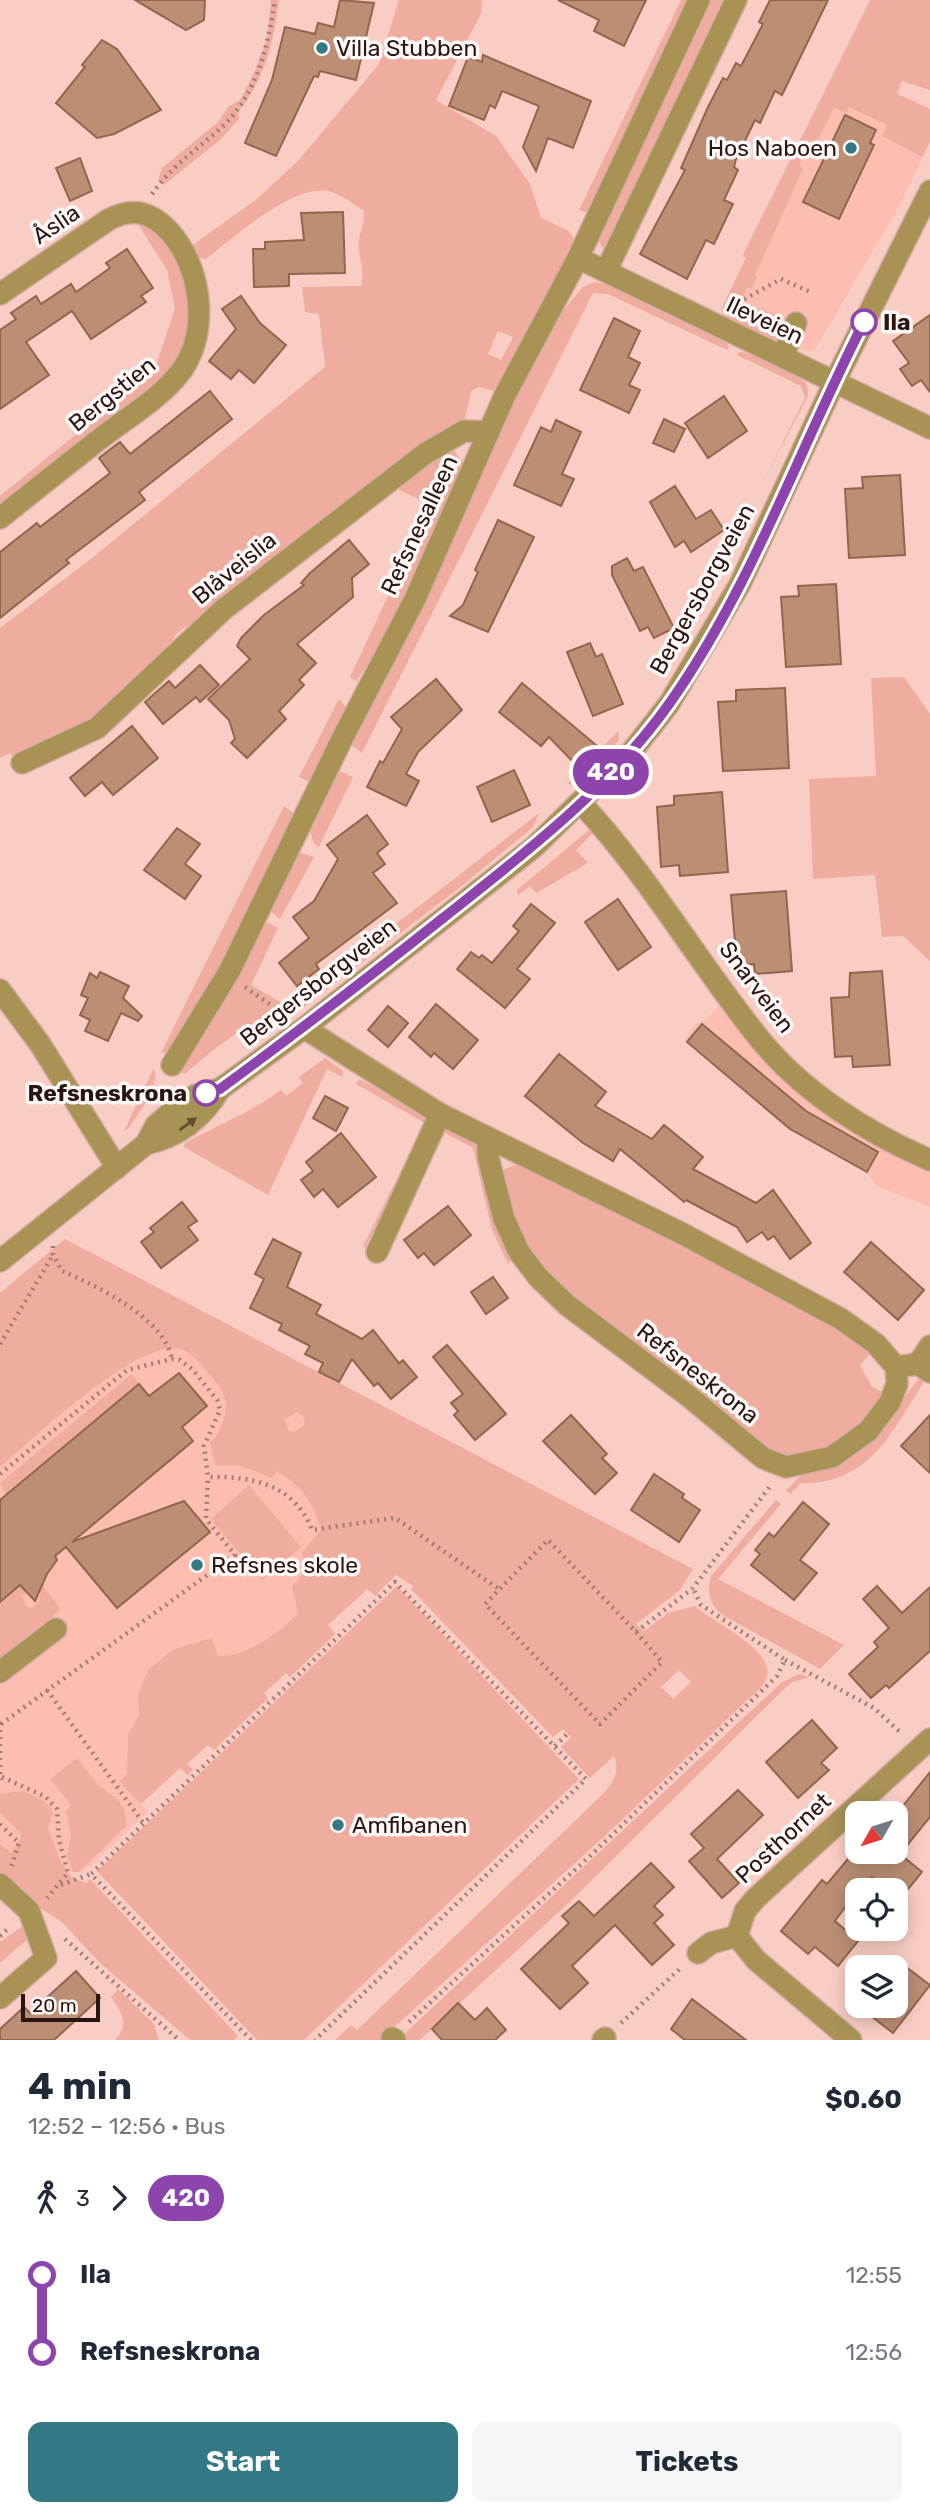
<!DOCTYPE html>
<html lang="en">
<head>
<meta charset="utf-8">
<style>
	:root { --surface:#fff; --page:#f6f6f7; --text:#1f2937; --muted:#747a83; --accent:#337985 }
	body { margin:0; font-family:Rubik,sans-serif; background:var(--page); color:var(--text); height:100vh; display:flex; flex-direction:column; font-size:26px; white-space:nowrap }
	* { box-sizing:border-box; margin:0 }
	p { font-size:23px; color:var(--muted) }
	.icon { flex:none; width:38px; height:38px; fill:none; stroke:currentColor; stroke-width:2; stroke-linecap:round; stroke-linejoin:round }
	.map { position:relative; height:2040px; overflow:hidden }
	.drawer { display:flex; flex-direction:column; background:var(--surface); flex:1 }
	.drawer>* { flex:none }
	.badge { padding:0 14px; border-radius:23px; font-size:24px; line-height:46px }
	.needle { width:46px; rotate:231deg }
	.buttons { position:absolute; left:845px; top:1801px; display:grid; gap:14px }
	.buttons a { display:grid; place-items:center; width:63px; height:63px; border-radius:14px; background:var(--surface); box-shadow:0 4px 18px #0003; font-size:35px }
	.scale { position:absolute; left:21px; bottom:18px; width:79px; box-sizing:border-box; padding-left:7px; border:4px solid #291512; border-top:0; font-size:19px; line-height:24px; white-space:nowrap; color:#291512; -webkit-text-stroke:5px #fef8f7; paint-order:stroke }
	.map>.badge { position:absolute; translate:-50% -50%; box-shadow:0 0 0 4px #fff }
	.legs { display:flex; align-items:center; gap:10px; height:77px; padding:0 28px; font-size:23px }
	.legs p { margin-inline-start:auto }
	.head { display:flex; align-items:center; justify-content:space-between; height:119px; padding:0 28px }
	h1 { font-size:38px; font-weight:700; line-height:52px }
	.primary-button { display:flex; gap:14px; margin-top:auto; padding:14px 28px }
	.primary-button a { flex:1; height:80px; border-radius:14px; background:var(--accent); color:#fff; font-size:28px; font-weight:700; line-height:80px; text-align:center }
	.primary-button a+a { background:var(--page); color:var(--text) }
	ul { padding:0 28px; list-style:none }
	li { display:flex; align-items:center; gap:24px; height:77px; font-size:26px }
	li i { display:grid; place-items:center; width:10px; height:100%; margin:0 9px; background:currentColor }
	li i::after { content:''; width:18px; height:18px; margin:-9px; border:5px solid; border-radius:50%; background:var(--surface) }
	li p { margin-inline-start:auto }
	li:first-child i { background:linear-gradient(#0000 50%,currentColor 0) }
	li:last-child i { background:linear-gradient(currentColor 50%,#0000 0) }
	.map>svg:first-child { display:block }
	.built { fill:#fdbdb1 }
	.green { fill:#f0ac9e; fill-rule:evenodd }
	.building { fill:#bc8f75; stroke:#91664d; stroke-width:2 }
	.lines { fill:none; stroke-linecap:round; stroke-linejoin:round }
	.minor-casing { stroke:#d4aca4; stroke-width:24 }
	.path { stroke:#9f7d76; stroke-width:4.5; stroke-dasharray:2 5; stroke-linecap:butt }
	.minor { stroke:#a89355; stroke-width:21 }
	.oneway { fill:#624e30 }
	.line-1-casing { stroke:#fff; stroke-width:16 }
	.line-1 { stroke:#8e44ad; stroke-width:10 }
	.poi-dot { fill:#337985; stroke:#fef8f7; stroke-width:2.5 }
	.stop-1-dot { fill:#fff; stroke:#8e44ad; stroke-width:3.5 }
	.labels { text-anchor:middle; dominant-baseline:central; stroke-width:7; stroke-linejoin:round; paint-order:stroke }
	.poi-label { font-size:23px; fill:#291512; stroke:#fef8f7; text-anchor:start }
	.street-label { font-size:23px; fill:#291512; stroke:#fef8f7 }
	.stop-label { font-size:23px; font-weight:bold; fill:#291512; stroke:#fef8f7; text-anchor:start }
</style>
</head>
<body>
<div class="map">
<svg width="930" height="2040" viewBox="0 0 930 2040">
	<rect width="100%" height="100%" fill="#facdc4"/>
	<g class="built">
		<polygon points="838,65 930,109 930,142 897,210 814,351 807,351 773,342 723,317 721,310 746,258 743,255"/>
		<polygon points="722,1003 750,1038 930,1167 930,1207 877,1186 867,1172 795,1132 684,1040 698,1021 702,1023"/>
		<polygon points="65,1239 481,1459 368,1589 328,1625 335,1634 290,1677 286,1673 264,1693 268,1698 214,1750 208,1745 187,1764 193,1770 188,1775 180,1768 141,1804 148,1812 83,1872 0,1874 0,1293"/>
	</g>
	<g class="green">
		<path d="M271,0H279C274,41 265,80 238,112L239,119L221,139L164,185L158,180L162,168L218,122L229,106L240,100L255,71L267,38Z"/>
		<path d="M399,0H482L481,14L436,100L496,136L530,184L541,218L569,231L574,239L498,392L479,387L471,391L464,424L199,621C181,629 172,633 168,654L89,725L15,758L10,753L0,758V628L92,558L325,367L319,314L305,312L302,287L361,286C366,269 357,256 359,239C361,229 365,222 364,211C354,205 343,195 331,192C296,181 233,238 206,259L192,257L190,247L258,198L298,161L379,64ZM498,331L513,337L501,360L488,354Z"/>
		<polygon points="681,0 690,0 591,210 586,212 579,210"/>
		<polygon points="709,0 726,0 604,252 598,239"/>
		<polygon points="870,0 930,0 930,90 902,81 897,94 930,109 930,142 922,157 882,136 887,125 849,107 847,113 834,108 809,158 802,156 799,166 803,169 755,275 757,277 752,289 747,287 743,296 721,310 746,258 743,255"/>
		<polygon points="136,221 143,222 169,243 182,268 193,321 173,371 0,510 0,496 154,371 175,308 167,270"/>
		<polygon points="595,282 605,284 727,343 729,347 727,350 608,294 593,293 362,753 351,745 552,324 583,287"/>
		<polygon points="744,303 784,318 780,338 773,342 723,317 726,311"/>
		<path d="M739,352C750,352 801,375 806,384C808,387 808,392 808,396L758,492L805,398L801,386L737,355Z"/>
		<polygon points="451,445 465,466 418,571 377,653 356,681 350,677 431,505 391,486"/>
		<polygon points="904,677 930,714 930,961 903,936 882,937 875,875 813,879 809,779 876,776 871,678"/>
		<polygon points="339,699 348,709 309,782 299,777"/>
		<polygon points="618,731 619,740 575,785 567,784"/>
		<polygon points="340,771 353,777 319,847 314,844 309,827 335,773"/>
		<polygon points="284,806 293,813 226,958 169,1052 161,1053"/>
		<path d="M539,813L533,827L463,885L304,1007C258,1012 220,1043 185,1074L179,1071L263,923H269L278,928L251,985L289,1007Z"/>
		<polygon points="589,830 594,832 576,850 588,863 536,893 530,886 518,895 517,890"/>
		<polygon points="302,853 314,857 280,919 268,909 295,855"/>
		<path d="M325,1058L343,1071L342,1077L327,1069L268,1195L184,1147L185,1143C218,1125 250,1113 281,1090L286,1096L303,1083L299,1077Z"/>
		<path d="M154,1068C161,1086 138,1114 128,1129L124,1131Z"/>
		<polygon points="359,1079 415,1109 427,1121 365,1248 363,1246 425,1123 356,1084"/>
		<polygon points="449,1128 475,1145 481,1155 513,1259 508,1264 492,1230 473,1148 445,1133 400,1227 405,1209 441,1132"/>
		<path d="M520,1163L818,1316L862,1344L871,1353L860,1365L872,1387L885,1393C864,1439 816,1468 767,1451L570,1297L526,1251L513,1221L502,1175L505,1169Z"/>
		<path d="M65,1239L693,1569L680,1590L636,1624L644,1631L668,1613L695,1606C711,1622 782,1652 765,1681C761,1689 753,1695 746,1701L607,1834L380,2040H335L351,2025L357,2030L604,1793C614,1781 620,1772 614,1756L590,1778L561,1747L571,1737L563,1729L553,1737L411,1589L413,1586L396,1575L375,1596L367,1589L328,1625L335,1634L290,1677L286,1673L264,1693L268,1698L214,1750L208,1745L187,1764L193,1770L188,1775L180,1768L141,1804L120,1782L127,1773L128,1735L139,1715L138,1693L149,1669L174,1649L212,1638L218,1656C246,1657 279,1633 298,1613L292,1586L305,1571L302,1552L321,1530C314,1503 302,1486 277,1471L272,1478L241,1466L215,1465L210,1441L215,1439C229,1409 233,1399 208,1373C200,1364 192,1352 180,1349C138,1338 33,1439 0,1467V1293ZM297,1412L303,1416L305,1425L293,1433L288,1430L285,1419ZM679,1670L691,1682L673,1699L661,1687Z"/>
		<polygon points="132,1374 139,1384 6,1495 0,1483"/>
		<path d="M922,1375L927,1377C894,1428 871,1485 801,1483L790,1494L786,1491L798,1478L874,1435Z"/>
		<polygon points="249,1485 301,1547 262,1580 211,1519"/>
		<path d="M776,1500L781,1504L718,1579L844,1645L820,1669L721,1614C709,1602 707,1593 711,1576Z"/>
		<polygon points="25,1581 32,1590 22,1596 26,1606 31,1608 39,1603 42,1585 61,1609 0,1660 0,1602"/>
		<polygon points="397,1586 579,1779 304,2040 257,2040 97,1871"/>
		<polygon points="798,1674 810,1677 792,1682 779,1694 576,1896 420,2040 405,2040 402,2036 781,1683"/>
		<path d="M77,1758C85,1767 91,1778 100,1786C115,1799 127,1801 126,1826L79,1872H73L67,1855L71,1835L66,1811L71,1805L50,1779Z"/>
		<polygon points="23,1791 43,1800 51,1808 53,1813 48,1828 61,1863 72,1877 86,1883 90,1879 238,2036 234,2040 190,2040 100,1963 62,1922 34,1904 0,1874 0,1844 11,1853 22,1835 0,1812 0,1794"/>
		<polygon points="26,1924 32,1935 0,1963 0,1942"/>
		<path d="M118,1989L154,2024L159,2040H115C130,2024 122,2013 111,1997Z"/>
	</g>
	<g class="building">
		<polygon points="135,0 205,0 204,20 186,30"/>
		<polygon points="340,0 374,3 356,80 320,71 318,77 314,76 276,156 245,143 272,80 285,27 315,34 318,23 334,27"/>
		<polygon points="558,0 646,0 624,46 594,31 599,20"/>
		<polygon points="770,0 828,0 782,95 775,91 760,123 755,120 736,159 734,167 738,170 724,200 733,204 714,244 706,240 687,279 640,254 685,170 681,168 708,107 723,78 727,80 736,63 741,66 763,24 759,22"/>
		<polygon points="102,40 117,49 161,110 114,134 97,138 56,103 85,67 82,65"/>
		<polygon points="483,55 591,101 573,148 548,138 536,171 523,147 539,106 502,91 495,108 490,105 484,120 449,106 468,57 482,62"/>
		<polygon points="845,115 876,130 870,143 874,145 839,219 803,202"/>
		<polygon points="80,158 92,191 70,201 56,168"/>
		<polygon points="343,212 345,273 289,274 289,286 254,287 253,249 265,249 265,242 304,240 301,213"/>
		<polygon points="127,249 153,288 141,296 146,302 91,339 72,311 26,342 49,375 0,409 0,330 16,319 11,313 36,296 41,304 71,284 76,292 110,268 106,263"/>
		<polygon points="241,296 260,323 286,345 254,383 239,370 231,379 209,361 236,329 222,309"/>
		<polygon points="930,315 930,392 921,380 912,386 900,369 909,363 893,341"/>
		<polygon points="614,318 640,331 628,357 640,363 629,385 640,390 629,413 580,390"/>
		<polygon points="210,391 232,419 139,492 145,500 66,560 69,563 0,618 0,552 37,523 40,527 110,473 99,458 120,442 130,454"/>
		<polygon points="724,396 747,431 708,458 685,423"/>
		<polygon points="664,419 685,429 674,452 653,443"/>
		<polygon points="556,420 581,432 562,474 574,479 561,506 514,485 541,427 551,432"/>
		<polygon points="900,475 905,555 849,558 845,489 863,488 862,477"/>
		<polygon points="675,486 696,519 711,510 724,530 691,552 684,541 675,547 650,502"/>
		<polygon points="498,520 534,537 488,632 450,616 463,605 478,572 475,570"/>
		<polygon points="349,540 369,564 352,578 353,597 297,644 316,663 299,680 304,685 279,711 286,719 247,758 231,743 235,739 229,720 208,699 250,659 237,646 241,638 264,615 304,585 301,583 310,573"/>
		<polygon points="627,558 634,571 643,567 674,628 654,638 648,627 640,631 612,575 612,566"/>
		<polygon points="836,584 841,664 786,667 781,597 799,596 798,586"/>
		<polygon points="590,643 596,657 602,654 623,704 593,716 567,652"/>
		<polygon points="200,665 219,685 200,702 196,697 163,724 145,702 169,681 175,688"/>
		<polygon points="436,679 462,710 418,752 406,774 419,781 406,806 367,787 380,761 383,763 402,729 391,717"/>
		<polygon points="522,683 596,745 576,765 549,737 541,746 499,712"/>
		<polygon points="785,688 789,768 723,771 718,702 736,701 736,690"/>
		<polygon points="132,726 158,758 113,795 102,782 85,796 70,778"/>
		<polygon points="514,770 530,805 492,822 477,787"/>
		<polygon points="722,792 728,872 680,876 679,865 661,867 657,807 674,805 674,796"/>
		<polygon points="367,815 388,844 377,853 385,864 373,873 397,903 316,964 319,969 297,986 279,963 309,938 293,917 314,901 338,859 327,845"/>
		<polygon points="177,828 200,844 185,864 201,876 185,899 144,870"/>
		<polygon points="786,891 792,971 755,974 754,964 737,965 731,895"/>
		<polygon points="618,899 651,947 618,970 585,922"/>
		<polygon points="531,904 555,923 517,969 530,979 505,1008 457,969 471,952 479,958 482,955 492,963 519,931 513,926"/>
		<polygon points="882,971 890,1065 853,1067 852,1056 835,1057 831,998 849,997 850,973"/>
		<polygon points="100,972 129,986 123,998 142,1016 138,1021 121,1013 108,1041 85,1031 90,1020 80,1015 88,998 81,995 90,973 97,978"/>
		<polygon points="436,1004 478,1040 453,1069 434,1053 431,1057 409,1037"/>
		<polygon points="388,1006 408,1023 388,1047 368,1030"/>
		<polygon points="702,1024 806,1111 878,1152 867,1172 790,1129 687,1042"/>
		<polygon points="559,1054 606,1092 595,1106 652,1139 664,1125 703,1157 693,1169 756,1203 773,1190 811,1243 790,1259 774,1236 768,1240 762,1232 747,1242 737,1227 686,1200 684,1202 620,1149 613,1161 583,1143 525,1096"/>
		<polygon points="325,1096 348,1108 336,1131 313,1118"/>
		<polygon points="341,1133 376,1177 338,1207 323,1189 314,1197 301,1180 313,1171 306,1162"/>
		<polygon points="182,1202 197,1221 188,1227 198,1240 161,1268 141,1242 154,1232 150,1228"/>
		<polygon points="448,1206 471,1235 434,1265 424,1253 418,1258 404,1240"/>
		<polygon points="273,1239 301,1253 287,1287 321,1305 316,1314 362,1339 373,1330 399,1363 403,1360 417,1377 391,1399 378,1383 374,1386 352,1359 339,1382 319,1372 323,1363 305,1354 310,1346 279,1330 282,1324 250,1308 264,1279 255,1274"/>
		<polygon points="871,1242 924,1290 898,1320 844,1272"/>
		<polygon points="493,1277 508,1298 486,1314 471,1292"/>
		<polygon points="447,1345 506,1414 475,1440 454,1415 458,1411 451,1403 463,1394 433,1357"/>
		<polygon points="179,1373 207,1406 182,1427 193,1441 72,1542 184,1501 210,1532 117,1608 66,1547 55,1556 57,1560 47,1574 35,1601 20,1585 0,1602 0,1500 139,1384 149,1396"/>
		<polygon points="571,1415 607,1454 602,1458 617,1473 595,1494 543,1441"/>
		<polygon points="930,1415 930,1473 901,1446"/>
		<polygon points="654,1474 684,1494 682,1498 700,1510 679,1542 631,1510"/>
		<polygon points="803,1502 829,1524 800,1560 817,1573 794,1600 751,1565 760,1554 755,1550 769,1533 774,1537"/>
		<polygon points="877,1586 902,1613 930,1587 930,1651 889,1688 886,1685 871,1698 849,1674 878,1647 874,1642 889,1628 863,1599"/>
		<polygon points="812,1720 837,1748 821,1763 829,1770 798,1798 766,1762"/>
		<polygon points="930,1772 930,1817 900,1854 922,1872 900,1899 896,1890 888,1890 872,1877 858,1890 835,1921 858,1941 838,1966 815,1947 808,1954 781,1931 822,1880 827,1884 858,1847 858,1854 896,1852 896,1813 891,1813 898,1804 902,1807"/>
		<polygon points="738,1790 763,1815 717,1859 739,1883 722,1898 689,1861 704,1848 691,1834"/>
		<polygon points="651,1863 674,1887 654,1906 663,1915 654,1923 674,1945 652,1965 615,1925 572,1966 588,1983 560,2009 521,1969 569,1923 562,1916 579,1901 594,1916"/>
		<polygon points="894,1958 930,1985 893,2033 858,2006 896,2006 896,1967 888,1967"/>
		<polygon points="76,1971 100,1998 54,2040 0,2040 0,2029 24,2007 30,2013"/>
		<polygon points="692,1999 746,2040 685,2040 671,2029"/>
		<polygon points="458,2003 475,2020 487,2008 506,2030 495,2040 442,2040 432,2029"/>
	</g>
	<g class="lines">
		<g class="minor-casing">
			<g id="minor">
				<polyline points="578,258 930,428"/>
				<polyline points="606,271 736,0"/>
				<path d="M0,294L108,220C132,207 150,211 169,231C201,266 210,330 182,370C162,397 131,415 105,435C70,462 35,490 0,518"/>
				<polyline points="783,357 796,323"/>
				<polyline points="22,763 97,728 224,609 426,453 464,431 489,432"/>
				<path d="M581,803C648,875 697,961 758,1037C801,1091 867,1133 930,1160"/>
				<polyline points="0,990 40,1044 117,1168"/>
				<polyline points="304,1028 440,1114 683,1234 841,1319 876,1344 896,1367 897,1384 890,1402 868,1431 832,1457 786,1467 763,1458 687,1395 567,1305 538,1277 519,1252 504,1219 488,1157 488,1138"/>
				<polyline points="172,1065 230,970 343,737 415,599 505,395 578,258 699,0"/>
				<path d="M146,1144C178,1137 203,1118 220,1089"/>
				<polyline points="377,1252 440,1114"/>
				<polyline points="0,1261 146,1144 156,1125 180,1105 196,1095 220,1089 304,1028 534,847 633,750 669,704 740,584 835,381 930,191"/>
				<polyline points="918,1364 930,1346"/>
				<polyline points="896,1367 918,1364 930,1372"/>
				<polyline points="0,1672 56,1629"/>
				<polyline points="0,1884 29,1911 46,1958 0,1998"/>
				<polyline points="698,1953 711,1943 737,1936"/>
				<polyline points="392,2038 395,2040"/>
				<polyline points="603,2040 605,2038"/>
				<polyline points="851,2040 756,1960 737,1936 745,1911 755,1899 930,1739"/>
			</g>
		</g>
		<g class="path">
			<path d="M152,194C171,166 198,149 222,127C257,94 268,46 275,0"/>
			<polyline points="732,306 781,279 813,293"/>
			<polyline points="245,987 284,1014"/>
			<path d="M53,1246V1254L62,1271C97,1286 164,1318 172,1359"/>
			<polyline points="0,1344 53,1255"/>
			<path d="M0,1474L127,1370L172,1359L180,1360L193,1370L217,1400L220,1410L204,1446L208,1477C252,1476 294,1484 312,1530L395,1518L499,1589"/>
			<polyline points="636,1632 662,1662 600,1724 485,1604 548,1540 636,1632 693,1588 771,1485"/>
			<polyline points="785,1660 874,1708 902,1734"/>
			<polyline points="47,1690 144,1824"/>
			<polyline points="0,1723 0,1780"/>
			<polyline points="1,1724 235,1555 206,1519 208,1477"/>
			<polyline points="555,1746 568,1733"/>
			<polyline points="2,1777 46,1797 57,1809 59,1840 68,1873 47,1898"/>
			<polyline points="0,1824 19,1843 11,1867"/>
			<polyline points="61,1885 91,1874"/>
			<polyline points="0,1936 10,1927"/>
			<polyline points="65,1939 179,2040"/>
			<polyline points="409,2022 589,1857 777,1676 785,1660 701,1605 693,1588"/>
			<polyline points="621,2023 682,1967"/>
			<polyline points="251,2040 91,1874 395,1582 586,1779 315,2040"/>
		</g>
		<use href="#minor" class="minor"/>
	</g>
	<defs><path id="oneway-solid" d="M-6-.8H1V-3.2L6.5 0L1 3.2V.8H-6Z" transform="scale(1.75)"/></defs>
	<use class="oneway" href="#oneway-solid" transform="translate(188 1124) rotate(-36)"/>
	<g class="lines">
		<g class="line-1-casing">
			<path id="line-1" d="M206,1093L220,1089C295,1034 369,977 443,918C524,854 608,790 669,704C752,587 799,449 864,322"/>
		</g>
		<use href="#line-1" class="line-1"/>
	</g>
	<g class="poi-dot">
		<circle cx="322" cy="48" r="7"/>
		<circle cx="851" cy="148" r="7"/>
		<circle cx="197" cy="1565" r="7"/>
		<circle cx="338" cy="1825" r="7"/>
	</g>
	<g class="stop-1-dot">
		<circle cx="864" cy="322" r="12"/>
		<circle cx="206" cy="1093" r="12"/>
	</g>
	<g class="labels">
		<g class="poi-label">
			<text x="336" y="48">Villa Stubben</text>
			<text x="837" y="148" text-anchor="end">Hos Naboen</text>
			<text x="211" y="1565">Refsnes skole</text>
			<text x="352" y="1825">Amfibanen</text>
		</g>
		<g class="street-label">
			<text transform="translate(56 224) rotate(-34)">Åslia</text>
			<text transform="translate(765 320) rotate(25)">Ileveien</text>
			<text transform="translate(112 394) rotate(-39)">Bergstien</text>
			<text transform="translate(419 525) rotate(-65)">Refsnesalleen</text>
			<text transform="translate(234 568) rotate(-39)">Blåveislia</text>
			<text transform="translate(702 589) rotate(-61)">Bergersborgveien</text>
			<text transform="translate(318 982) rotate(-38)">Bergersborgveien</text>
			<text transform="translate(757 987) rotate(53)">Snarveien</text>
			<text transform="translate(698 1373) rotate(38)">Refsneskrona</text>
			<text transform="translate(783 1838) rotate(-43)">Posthornet</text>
		</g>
		<g class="stop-label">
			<text x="883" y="322">Ila</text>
			<text x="187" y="1093" text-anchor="end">Refsneskrona</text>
		</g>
	</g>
</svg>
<div class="buttons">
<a><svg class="needle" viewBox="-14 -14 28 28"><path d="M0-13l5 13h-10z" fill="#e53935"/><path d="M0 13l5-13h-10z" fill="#747a83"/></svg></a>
<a><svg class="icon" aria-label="locate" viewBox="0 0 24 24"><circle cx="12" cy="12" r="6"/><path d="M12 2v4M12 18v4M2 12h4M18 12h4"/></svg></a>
<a><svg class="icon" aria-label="layers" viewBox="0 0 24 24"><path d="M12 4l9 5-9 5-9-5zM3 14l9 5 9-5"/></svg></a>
</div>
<div class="scale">20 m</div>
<b class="badge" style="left:611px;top:772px;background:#8e44ad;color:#fff">420</b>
</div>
<section class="drawer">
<div class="head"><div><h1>4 min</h1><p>12:52 – 12:56 · Bus</p></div><b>$0.60</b></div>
<div class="legs"><svg class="icon" aria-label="walk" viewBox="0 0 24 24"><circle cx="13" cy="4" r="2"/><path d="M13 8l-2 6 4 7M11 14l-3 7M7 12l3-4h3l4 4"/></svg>3<svg class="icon" aria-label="forward" viewBox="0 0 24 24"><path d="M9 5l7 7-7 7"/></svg><b class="badge" style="background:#8e44ad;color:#fff">420</b></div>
<ul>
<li><i style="color:#8e44ad"></i><b>Ila</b><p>12:55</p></li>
<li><i style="color:#8e44ad"></i><b>Refsneskrona</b><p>12:56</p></li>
</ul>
<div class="primary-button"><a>Start</a><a>Tickets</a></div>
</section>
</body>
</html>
